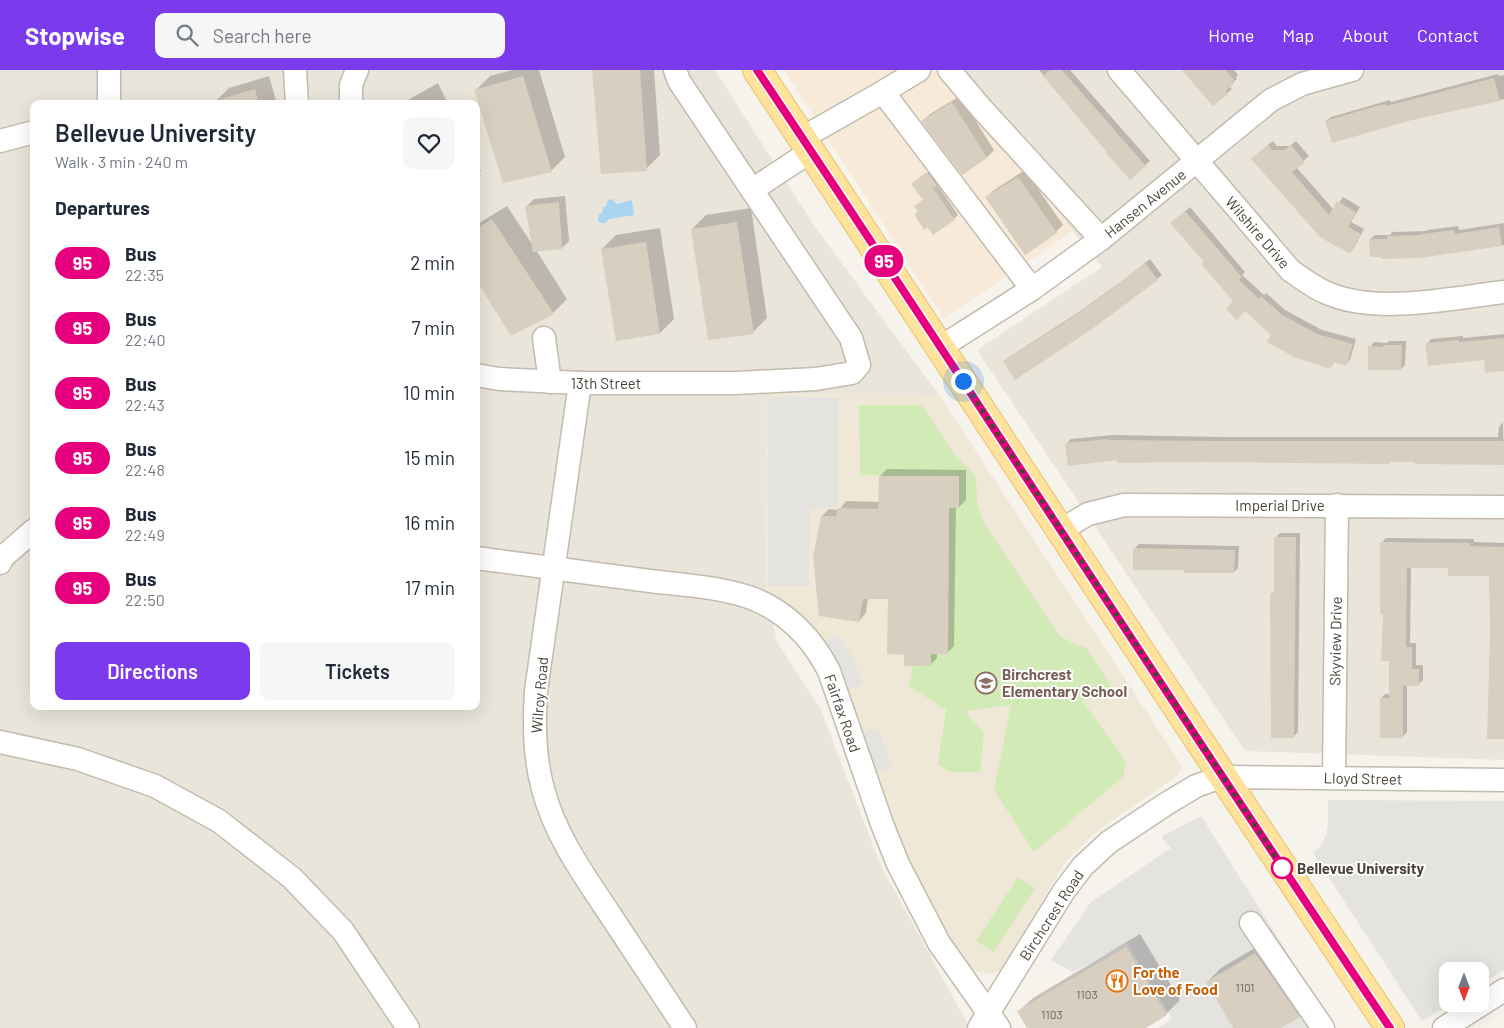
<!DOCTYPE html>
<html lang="en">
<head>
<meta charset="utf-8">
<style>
	:root { --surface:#fff; --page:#f6f6f7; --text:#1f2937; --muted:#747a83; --accent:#7c3aed }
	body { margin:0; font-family:Barlow,sans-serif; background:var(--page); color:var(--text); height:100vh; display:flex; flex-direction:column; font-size:19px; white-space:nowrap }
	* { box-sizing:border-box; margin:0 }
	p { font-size:16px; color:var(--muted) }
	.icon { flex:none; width:28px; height:28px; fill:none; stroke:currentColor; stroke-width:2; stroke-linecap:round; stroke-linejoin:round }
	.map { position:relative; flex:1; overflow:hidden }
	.details { position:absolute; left:30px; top:30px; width:450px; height:610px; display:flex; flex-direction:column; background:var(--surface); border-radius:10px; box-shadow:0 5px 20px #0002 }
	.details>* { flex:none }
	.badge { padding:0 10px; border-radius:16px; font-size:18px; line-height:32px }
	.needle { width:32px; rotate:180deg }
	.controls { position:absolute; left:1439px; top:892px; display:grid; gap:10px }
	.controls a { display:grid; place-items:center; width:50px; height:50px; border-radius:10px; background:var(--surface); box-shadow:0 5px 20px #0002; font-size:25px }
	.you { position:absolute; width:25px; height:25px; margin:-12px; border:4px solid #fff; border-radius:50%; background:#1a73e8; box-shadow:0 0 0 8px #1a73e833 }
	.map>.badge { position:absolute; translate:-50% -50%; box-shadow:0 0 0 2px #fff }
	h2 { padding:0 25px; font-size:19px; line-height:45px }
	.round { display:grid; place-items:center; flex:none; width:52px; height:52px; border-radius:10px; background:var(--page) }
	.headline { display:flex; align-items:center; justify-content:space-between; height:85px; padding:0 25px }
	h1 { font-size:24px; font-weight:600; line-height:38px }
	.action { display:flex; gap:10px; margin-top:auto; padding:10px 25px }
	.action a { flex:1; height:58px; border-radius:10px; background:var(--accent); color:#fff; font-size:20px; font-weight:600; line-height:58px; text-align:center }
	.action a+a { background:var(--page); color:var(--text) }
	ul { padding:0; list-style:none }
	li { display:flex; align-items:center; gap:15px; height:65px; padding:0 25px }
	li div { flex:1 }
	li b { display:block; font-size:19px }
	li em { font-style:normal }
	li .badge { min-width:55px; font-weight:700; text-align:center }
	header { display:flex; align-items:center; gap:30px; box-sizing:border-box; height:70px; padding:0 25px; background:var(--accent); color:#fff }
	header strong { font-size:24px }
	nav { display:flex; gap:28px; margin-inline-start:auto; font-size:18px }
	.search { width:350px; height:45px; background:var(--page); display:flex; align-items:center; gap:12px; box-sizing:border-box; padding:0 18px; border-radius:10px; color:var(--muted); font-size:19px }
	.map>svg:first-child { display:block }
	.residential { fill:#eae5da; fill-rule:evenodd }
	.commercial { fill:#f7ead8 }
	.education { fill:#efe8d6 }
	.green { fill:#d2eab5 }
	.parking { fill:#e5e3e0 }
	.water { fill:#a9d4f2 }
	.shadow { fill:#0003 }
	.building { fill:#d8cfc1 }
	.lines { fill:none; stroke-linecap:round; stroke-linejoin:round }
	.minor-casing { stroke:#c2bbae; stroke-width:25 }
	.major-casing { stroke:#e6c16a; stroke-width:30 }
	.minor { stroke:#fff; stroke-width:22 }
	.major { stroke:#ffe39c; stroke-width:28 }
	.line-casing { stroke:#fff; stroke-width:11 }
	.line { stroke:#e6007e; stroke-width:8 }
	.walk { stroke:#4b4439; stroke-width:5; stroke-dasharray:0 9 }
	.stop-dot { fill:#fff; stroke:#e6007e; stroke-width:2.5 }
	.labels { text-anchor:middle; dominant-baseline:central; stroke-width:4; stroke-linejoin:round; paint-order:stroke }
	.number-label { font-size:12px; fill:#6e675b }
	.street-label { font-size:15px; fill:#4b4439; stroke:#fff }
	.education-label { font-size:15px; font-weight:bold; fill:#785e54; stroke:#fff; text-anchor:start }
	.stop-label { font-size:15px; font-weight:bold; fill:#4b4439; stroke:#fff; text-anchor:start }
	.food-label { font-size:15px; font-weight:bold; fill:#c56008; stroke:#fff; text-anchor:start }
</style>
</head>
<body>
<header>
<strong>Stopwise</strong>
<div class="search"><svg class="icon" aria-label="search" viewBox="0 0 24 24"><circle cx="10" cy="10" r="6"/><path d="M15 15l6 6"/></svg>Search here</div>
<nav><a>Home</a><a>Map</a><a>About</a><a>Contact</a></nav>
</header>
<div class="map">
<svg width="1504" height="958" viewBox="0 0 1504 958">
	<rect width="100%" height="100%" fill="#f6f3ec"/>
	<g class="residential">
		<path d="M0,0H715L815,157L939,325L768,323L766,522L777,572L820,638L881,796L970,958H0ZM34,34H476V636H34Z"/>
		<polygon points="955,0 1504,0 1504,690 1245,681 977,280 1102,197 1073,161"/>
	</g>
	<polygon class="commercial" points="784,0 955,0 1073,161 944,249"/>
	<polygon class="education" points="768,323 939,325 1182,696 1177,706 1096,762 1068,789 1056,807 1009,890 999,901 991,904 973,901 958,886 907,790 811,557 791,537 766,522"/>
	<g class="green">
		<polygon points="859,335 922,335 953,382 976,407 977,433 983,452 1060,566 1072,573 1086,578 1117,624 1082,630 1126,692 1123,707 1034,782 994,720 1011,635 965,641 984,663 980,702 950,702 938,694 946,640 909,616 913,596 930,596 931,584 948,584 949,438 959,438 959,407 860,405"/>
		<polygon points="1018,807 1035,818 994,882 976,871"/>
	</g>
	<g class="parking">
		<polygon points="769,327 839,327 838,438 810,438 809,516 768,516"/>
		<polygon points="838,564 851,585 864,614 838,624 815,578"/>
		<polygon points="878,658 892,698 866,707 852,667"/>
		<polygon points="1328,730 1504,731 1504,900 1480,915 1480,901 1448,901 1448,934 1450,934 1422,951 1313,783 1321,776 1326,765 1328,755"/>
		<polygon points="1201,746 1335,958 1158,958 1172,949 1127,873 1073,902 1051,890 1091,832 1171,778 1161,767"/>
	</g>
	<polygon class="water" points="612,129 617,134 632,130 634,145 609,149 605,153 600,153 598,151 599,144 602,143 603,137 606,137 608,130"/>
	<g class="shadow">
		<polygon points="512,0 539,0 565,87 551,101 476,20 490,6"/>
		<polygon points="594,0 654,0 660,85 646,99"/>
		<polygon points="1039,0 1070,0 1150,91 1130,108"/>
		<polygon points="1184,0 1234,0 1238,5 1236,7 1237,9 1229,16 1232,19 1213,35"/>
		<polygon points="1498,4 1499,6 1504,5 1504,29 1465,38 1326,51 1331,47 1390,30 1391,32"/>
		<polygon points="269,6 277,34 216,34 215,32 229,18"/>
		<polygon points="438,13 448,34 401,34"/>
		<polygon points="960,26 994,80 987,87 963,104 923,51 930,44"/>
		<polygon points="1273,71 1277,76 1290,76 1296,71 1309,86 1296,97 1334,140 1343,127 1360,137 1351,152 1364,159 1354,178 1349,182 1257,84"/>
		<polygon points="476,92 481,101 476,106"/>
		<polygon points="932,100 940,111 937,114 958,145 954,149 915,145 919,141 915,136 924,129 917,110"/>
		<polygon points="1025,100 1063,155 1056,162 987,127 994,120"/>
		<polygon points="565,126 569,171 562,178 536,180 567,229 553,243 476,208 476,155 507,136 534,177 527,136 534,129"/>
		<polygon points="1190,137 1245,202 1242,205 1264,225 1266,223 1285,240 1322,260 1356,269 1350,290 1346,294 1335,291 1330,297 1272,264 1235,231 1205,192 1176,149"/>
		<polygon points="751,138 767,248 753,262 692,159 706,145"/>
		<polygon points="1504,153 1504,175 1419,187 1370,169 1375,165 1390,165 1392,162 1426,161 1428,160 1458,156 1459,160"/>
		<polygon points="660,158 674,249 660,263 617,270 602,179 616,165"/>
		<polygon points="1150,189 1162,205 1157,209 1005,291 1009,287 1076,244 1122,211"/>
		<polygon points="1504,264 1504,300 1485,288 1427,274 1431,269 1463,266 1463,268"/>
		<polygon points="1389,271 1406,271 1405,295 1401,299 1370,277 1374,272 1387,273"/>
		<polygon points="1503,352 1504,394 1417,391 1390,391 1389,393 1118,389 1066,374 1071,369 1113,365 1221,367 1498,367 1499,357"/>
		<polygon points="887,399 966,400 966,430 959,437 956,437 954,576 947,583 937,583 937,588 930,595 905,584 889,528 868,528 866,543 859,551 822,446 829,439 839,440 846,431 880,432 880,406"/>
		<polygon points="1280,463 1300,463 1298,662 1294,666 1272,523 1276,519 1275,468"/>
		<polygon points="1386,468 1474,469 1474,472 1504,473 1504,668 1491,560 1490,505 1449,497 1411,497 1410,573 1416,573 1416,595 1423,595 1423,610 1418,615 1407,615 1407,662 1402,667 1381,629 1385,624 1390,624 1391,590 1384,544 1382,472"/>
		<polygon points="1139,474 1239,476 1238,498 1234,502 1185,499 1134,479"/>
		<polygon points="1140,864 1180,930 1166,944 1143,958 1029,958 1019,941 1033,928"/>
		<polygon points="1270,869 1313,932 1299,946 1279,958 1235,958 1207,912 1221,898"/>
	</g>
	<g class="building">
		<polygon points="592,0 640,0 647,101 601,104"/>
		<polygon points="1050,0 1062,0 1146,96 1130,110 1105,82 1106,81 1043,6"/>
		<polygon points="1182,0 1226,0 1234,10 1232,12 1234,14 1225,21 1228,24 1213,36"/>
		<polygon points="523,6 552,102 503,113 474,20"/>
		<polygon points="1494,8 1500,31 1412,50 1332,73 1325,51 1376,36 1386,34 1386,36"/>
		<polygon points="255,19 259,34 218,34 218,30"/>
		<polygon points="952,32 987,88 962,105 921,51"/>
		<polygon points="1268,75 1272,80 1285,80 1291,75 1305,92 1292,102 1329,145 1337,131 1356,142 1348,157 1361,164 1350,184 1320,167 1251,89"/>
		<polygon points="927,102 937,116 933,118 955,150 933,165 927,157 924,160 914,144 918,142 914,136 923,130 911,114"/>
		<polygon points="1018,107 1057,163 1025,185 985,127"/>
		<polygon points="559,132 562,179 533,182 525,136"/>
		<polygon points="1185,141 1242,207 1239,210 1259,229 1261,226 1281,244 1317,264 1353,274 1346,296 1333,292 1331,299 1294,287 1267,272 1271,265 1245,241 1237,250 1226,239 1233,231 1201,194 1204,192 1170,153"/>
		<polygon points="492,149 554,244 511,266 476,210 476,159"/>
		<polygon points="737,152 754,264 708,270 691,159"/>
		<polygon points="1499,157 1502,176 1420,188 1381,189 1381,187 1370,187 1369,169 1387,169 1387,166 1422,165 1422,164 1454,160 1455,164"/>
		<polygon points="646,172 660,264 616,271 601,179"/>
		<polygon points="1145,193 1158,210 1092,259 1015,310 1003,291 1070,249 1116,216"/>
		<polygon points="1504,268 1504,301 1485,303 1484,290 1428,296 1425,273 1459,270 1459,272"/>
		<polygon points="1383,275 1402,275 1401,300 1368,300 1368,276 1383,277"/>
		<polygon points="1109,369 1109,370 1215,371 1504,371 1504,395 1415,394 1415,392 1389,392 1389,394 1205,392 1117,393 1117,390 1068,396 1065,373"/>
		<polygon points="879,406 959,406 959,438 949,438 948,584 931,584 931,596 904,596 904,585 887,584 888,529 863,529 859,552 819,546 813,487 821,446 836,446 838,438 878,439"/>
		<polygon points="1274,467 1296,467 1294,668 1271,668 1270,523 1274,523"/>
		<polygon points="1380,472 1470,473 1470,476 1504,477 1504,669 1487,669 1490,560 1489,506 1448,506 1448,498 1407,498 1406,577 1412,577 1412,599 1419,599 1419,616 1403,616 1403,668 1380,668 1380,628 1389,628 1389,591 1381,591 1383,545 1380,544"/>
		<polygon points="1133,478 1235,480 1234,503 1184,503 1184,500 1133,500"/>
		<polygon points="1126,877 1167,945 1146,958 1027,958 1017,941"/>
		<polygon points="1255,883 1300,947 1281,958 1233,958 1206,912"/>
	</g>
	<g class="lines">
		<g class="minor-casing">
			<g id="minor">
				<polyline points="295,0 297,34"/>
				<polyline points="949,0 982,39 1101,169"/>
				<path d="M1119,0L1291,201C1302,208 1314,218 1327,223C1377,245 1451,228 1504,222"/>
				<polyline points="883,22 1032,219"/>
				<polyline points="109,34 109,0"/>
				<polyline points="351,34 351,15 357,0"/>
				<polyline points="802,68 883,22 919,0"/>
				<polyline points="0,71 34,62"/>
				<polyline points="752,120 811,81"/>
				<polyline points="544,268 550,312"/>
				<polyline points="941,277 1032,219 1101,169 1271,30 1302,14 1352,0"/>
				<polyline points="476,305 499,309 580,313 736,313 816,309 852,303 859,295 851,268 679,11 675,0"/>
				<path d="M580,313L536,621C534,654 534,686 543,719C555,765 583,804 609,843C634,881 660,920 685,958"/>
				<polyline points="1061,460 1088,444 1124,435 1504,437"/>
				<path d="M476,488C534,496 592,503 650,511C684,515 722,517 754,529C788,543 813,570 829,601L882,754L898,794L939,873L999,958"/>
				<polyline points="0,493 3,487 34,460"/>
				<polyline points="0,672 78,689 155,716 219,751 292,808 343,861 408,958"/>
				<polyline points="1334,707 1337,435"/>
				<polyline points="1251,853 1323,958"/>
				<polyline points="979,958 1064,821 1083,796 1109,772 1166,734 1196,716 1221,707 1504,710"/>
				<polyline points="1444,958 1504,920"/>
			</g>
		</g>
		<g class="major-casing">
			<path id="major" d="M757,0C969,319 1177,640 1390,958"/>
		</g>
		<use href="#minor" class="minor"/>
		<use href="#major" class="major"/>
	</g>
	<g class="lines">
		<g class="line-casing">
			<path id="line" d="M757,0C970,318 1176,641 1390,958"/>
		</g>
		<use href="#line" class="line"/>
		<polyline class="walk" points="963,311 1285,801 1282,798"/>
	</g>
	<defs>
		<g id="school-ring" transform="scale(1.125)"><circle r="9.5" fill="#fff" stroke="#8d6e63" stroke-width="1.5"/><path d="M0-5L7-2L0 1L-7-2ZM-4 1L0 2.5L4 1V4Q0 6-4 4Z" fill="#8d6e63"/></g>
		<g id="restaurant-ring" transform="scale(1.125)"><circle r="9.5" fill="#fff" stroke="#e8710a" stroke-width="1.5"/><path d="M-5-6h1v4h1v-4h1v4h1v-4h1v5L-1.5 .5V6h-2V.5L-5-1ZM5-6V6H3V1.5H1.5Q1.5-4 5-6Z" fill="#e8710a"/></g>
	</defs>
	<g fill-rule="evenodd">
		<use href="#school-ring" x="986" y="613"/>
		<use href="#restaurant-ring" x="1117" y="911"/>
	</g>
	<circle class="stop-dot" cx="1282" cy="798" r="10"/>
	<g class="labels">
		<g class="number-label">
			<text x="1245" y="917">1101</text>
			<text x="1087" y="924">1103</text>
			<text x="1052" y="944">1103</text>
		</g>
		<g class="street-label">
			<text transform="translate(1145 133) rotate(-39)">Hansen Avenue</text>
			<text transform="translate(1258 162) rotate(49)">Wilshire Drive</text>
			<text x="606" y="313">13th Street</text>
			<text x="1280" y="435">Imperial Drive</text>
			<text transform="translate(1335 571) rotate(-89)">Skyview Drive</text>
			<text transform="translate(539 625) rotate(-85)">Wilroy Road</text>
			<text transform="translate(843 643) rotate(71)">Fairfax Road</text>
			<text transform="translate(1363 708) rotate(1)">Lloyd Street</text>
			<text transform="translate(1051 845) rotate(-57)">Birchcrest Road</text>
		</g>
		<g class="education-label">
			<text x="1002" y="604">Birchcrest<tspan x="1002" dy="17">Elementary School</tspan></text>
		</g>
		<g class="stop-label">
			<text x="1297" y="798">Bellevue University</text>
		</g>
		<g class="food-label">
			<text x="1133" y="902">For the<tspan x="1133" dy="17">Love of Food</tspan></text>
		</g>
	</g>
</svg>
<div class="controls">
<a><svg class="needle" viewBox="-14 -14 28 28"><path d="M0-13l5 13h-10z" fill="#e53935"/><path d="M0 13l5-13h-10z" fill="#747a83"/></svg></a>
</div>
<div class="you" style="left:963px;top:311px"></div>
<b class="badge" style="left:884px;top:191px;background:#e6007e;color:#fff">95</b>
<section class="details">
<div class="headline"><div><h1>Bellevue University</h1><p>Walk · 3 min · 240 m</p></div><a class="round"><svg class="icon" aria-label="heart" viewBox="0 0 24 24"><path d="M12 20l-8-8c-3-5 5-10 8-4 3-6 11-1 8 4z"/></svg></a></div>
<h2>Departures</h2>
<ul>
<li><span class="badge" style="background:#e6007e;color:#fff">95</span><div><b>Bus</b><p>22:35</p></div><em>2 min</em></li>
<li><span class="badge" style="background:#e6007e;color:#fff">95</span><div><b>Bus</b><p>22:40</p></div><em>7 min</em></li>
<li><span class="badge" style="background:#e6007e;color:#fff">95</span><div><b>Bus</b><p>22:43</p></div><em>10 min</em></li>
<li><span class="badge" style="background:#e6007e;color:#fff">95</span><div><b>Bus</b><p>22:48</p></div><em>15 min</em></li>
<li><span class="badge" style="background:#e6007e;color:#fff">95</span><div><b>Bus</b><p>22:49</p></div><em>16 min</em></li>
<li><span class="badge" style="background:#e6007e;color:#fff">95</span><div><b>Bus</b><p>22:50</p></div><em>17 min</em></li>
</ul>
<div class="action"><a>Directions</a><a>Tickets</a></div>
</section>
</div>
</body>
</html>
